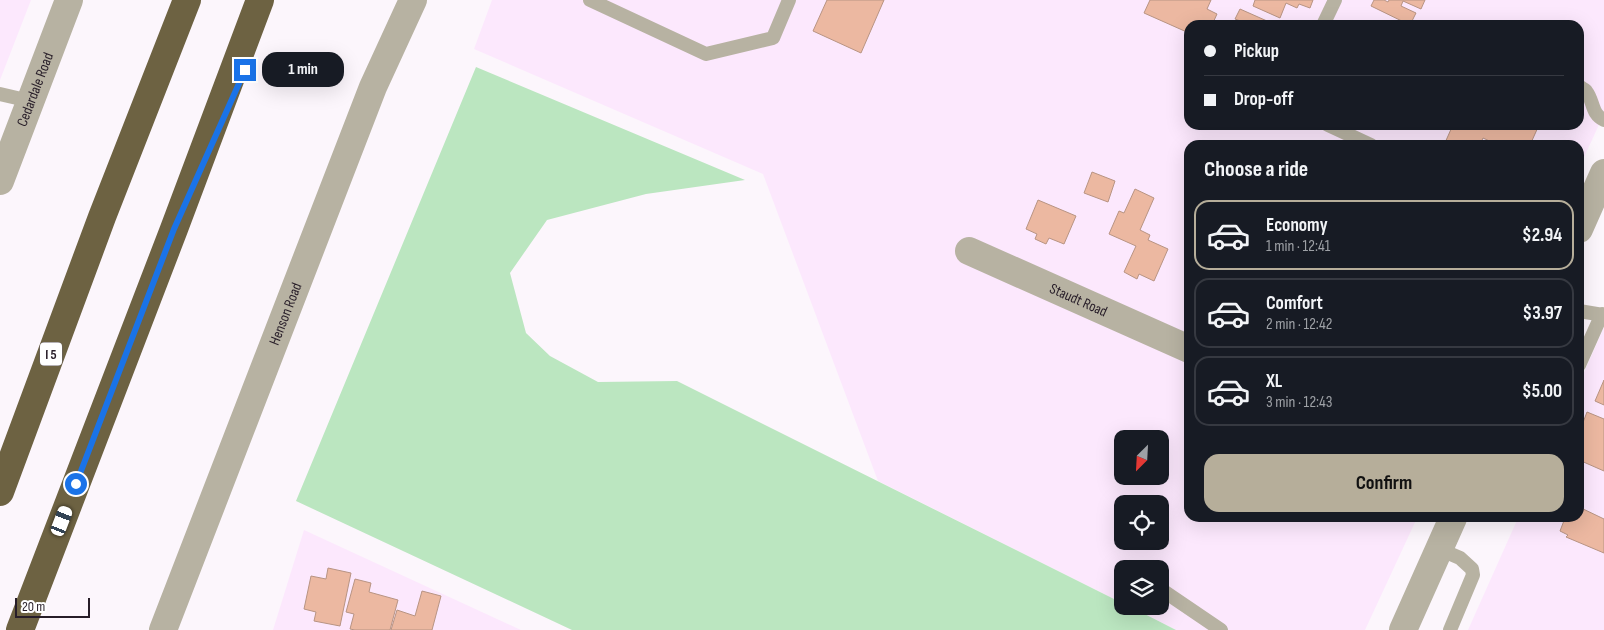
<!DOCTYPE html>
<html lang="en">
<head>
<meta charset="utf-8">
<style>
	body { margin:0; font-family:"Sofia Sans Condensed",sans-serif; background:#242831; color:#f1f3f6; height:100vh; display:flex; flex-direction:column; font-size:19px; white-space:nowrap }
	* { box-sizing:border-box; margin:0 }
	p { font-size:16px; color:#9ea1a6 }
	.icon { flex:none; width:28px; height:28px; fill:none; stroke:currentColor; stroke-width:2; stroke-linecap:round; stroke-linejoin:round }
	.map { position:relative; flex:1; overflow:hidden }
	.details { position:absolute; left:1184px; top:140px; width:400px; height:382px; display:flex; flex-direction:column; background:#171b24; border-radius:15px; box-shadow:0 5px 20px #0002 }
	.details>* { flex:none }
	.top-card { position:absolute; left:1184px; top:20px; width:400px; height:110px; border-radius:15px; box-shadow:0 5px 20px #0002; display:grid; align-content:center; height:110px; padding:0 20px; background:#171b24 }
	.needle { width:32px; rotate:204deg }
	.controls { position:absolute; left:1114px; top:430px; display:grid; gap:10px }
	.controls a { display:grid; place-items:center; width:55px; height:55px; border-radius:10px; background:#171b24; box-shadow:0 5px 20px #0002; font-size:25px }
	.scale { position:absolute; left:15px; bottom:12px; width:75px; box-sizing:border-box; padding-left:5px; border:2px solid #271d28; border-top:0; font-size:14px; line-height:18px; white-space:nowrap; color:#271d28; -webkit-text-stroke:4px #fff; paint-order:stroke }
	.end { position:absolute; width:22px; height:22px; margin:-11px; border:6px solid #1a73e8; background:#fff; box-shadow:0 0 0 2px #fff }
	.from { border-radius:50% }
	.bubble { position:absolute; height:35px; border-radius:15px; background:#171b24; box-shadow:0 5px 20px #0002; font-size:16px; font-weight:700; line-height:35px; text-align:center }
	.car { position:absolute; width:15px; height:30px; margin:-15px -8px; border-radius:6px; box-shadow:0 0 4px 1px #0007; background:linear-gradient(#fff 24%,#345 0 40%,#fff 0 76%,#345 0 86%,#fff 0) }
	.top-card b { display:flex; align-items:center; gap:18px; height:48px; font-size:19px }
	.top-card b+b { border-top:1px solid #363941 }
	.top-card i { width:12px; height:12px; background:#f1f3f6 }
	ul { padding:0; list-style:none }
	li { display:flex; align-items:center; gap:15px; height:70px; margin:0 10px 8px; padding:0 10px; border:2px solid #363941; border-radius:15px }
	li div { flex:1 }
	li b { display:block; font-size:19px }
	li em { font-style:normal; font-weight:700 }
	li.on { border-color:#b6ae9a }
	li>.icon { width:45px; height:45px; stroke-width:1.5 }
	h2 { padding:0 20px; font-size:22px; line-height:60px }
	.primary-button { display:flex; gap:10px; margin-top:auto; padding:10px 20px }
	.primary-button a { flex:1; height:58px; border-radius:15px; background:#b6ae9a; color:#111; font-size:20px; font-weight:700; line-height:58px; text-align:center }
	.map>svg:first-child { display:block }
</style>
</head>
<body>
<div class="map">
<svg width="1604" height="630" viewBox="0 0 1604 630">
	<rect width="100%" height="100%" fill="#fcf6fc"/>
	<!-- built -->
	<path fill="#fce8fd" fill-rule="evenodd" d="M 0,0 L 31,0 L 0,80 Z
		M 492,0 L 1604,0 L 1604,114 L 1579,168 L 1579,145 L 1189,145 L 1189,518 L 1417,518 L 1365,630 L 1176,630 L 1129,606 L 1160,606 L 1160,569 L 1122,569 L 1122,603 L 878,481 L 763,174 L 474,49 ZM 1189,25 L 1579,25 L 1579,125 L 1189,125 ZM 1122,439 L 1160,439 L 1160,476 L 1122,476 ZM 1122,504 L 1160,504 L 1160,541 L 1122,541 Z
		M 1604,327 L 1604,630 L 1468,630 L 1518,518 L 1579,518 L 1579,384 Z
		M 304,530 L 521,630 L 273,630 Z"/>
	<!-- green -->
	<path fill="#bbe6c0" d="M 476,67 L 745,180 L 646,194 L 547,220 L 510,273 L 526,333 L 550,356 L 598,382 L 677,381 L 1122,603 L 1122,606 L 1129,606 L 1176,630 L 572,630 L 296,501 Z"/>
	<!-- building -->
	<path fill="#ecb8a1" stroke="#b89483" d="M 827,0 L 884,0 L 861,53 L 813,31 Z
		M 1150,0 L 1211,0 L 1207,9 L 1217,14 L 1212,25 L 1189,25 L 1189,33 L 1144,13 Z
		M 1255,0 L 1313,0 L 1310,8 L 1299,4 L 1297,8 L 1286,3 L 1280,18 L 1253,6 Z
		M 1374,0 L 1384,0 L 1388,2 L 1389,0 L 1425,0 L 1421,9 L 1403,1 L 1401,6 L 1416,13 L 1410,25 L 1371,6 Z
		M 1240,9 L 1276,25 L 1241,25 L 1243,22 L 1235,19 Z
		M 1448,125 L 1539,125 L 1530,145 L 1498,145 L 1483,138 L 1480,145 L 1444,145 L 1452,127 Z
		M 1092,172 L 1115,181 L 1108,202 L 1084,193 Z
		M 1135,189 L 1154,198 L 1140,230 L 1150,235 L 1148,240 L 1168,249 L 1154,281 L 1139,274 L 1137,279 L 1124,272 L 1136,246 L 1109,234 L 1119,211 L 1124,213 Z
		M 1038,200 L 1076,216 L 1064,244 L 1049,238 L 1046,244 L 1035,239 L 1037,234 L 1026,229 Z
		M 1604,380 L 1604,405 L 1595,401 Z
		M 1587,412 L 1604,419 L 1604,471 L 1579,460 L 1579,433 Z
		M 1579,507 L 1604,519 L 1604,553 L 1566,537 L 1568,535 L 1560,531 L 1565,518 L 1579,518 Z
		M 328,568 L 351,573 L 340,626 L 314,621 L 316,612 L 304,609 L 311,576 L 326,579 Z
		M 355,579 L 371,583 L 369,592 L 398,600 L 390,630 L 355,630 L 350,629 L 354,614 L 346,612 Z
		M 422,591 L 441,596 L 432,630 L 391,630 L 397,610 L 415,616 Z"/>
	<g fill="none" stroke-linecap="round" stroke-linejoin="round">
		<!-- service -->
		<path stroke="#b7b2a2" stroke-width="14" d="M 590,0 L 706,54 L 773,38 L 789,0
			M 1323,25 L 1335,0
			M 1579,86 C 1581,88 1584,89 1586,91 C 1594,101 1591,114 1604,120
			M 0,94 L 30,101
			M 1328,125 L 1371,145
			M 1579,311 L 1604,315
			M 1579,365 L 1602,314
			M 1439,549 L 1460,558 L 1472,569 L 1473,575 L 1450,630
			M 1165,592 L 1221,630"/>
		<!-- minor -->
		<g stroke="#b7b2a2" stroke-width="28">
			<path id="s1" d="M 969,251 L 1189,349"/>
			<path id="s2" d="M 163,630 L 373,87 L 413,0"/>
		</g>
		<!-- tertiary -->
		<g stroke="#b7b2a2" stroke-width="28">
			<path id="s3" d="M 0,181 L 69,0"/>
			<path d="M 1579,229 L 1604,173"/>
			<path d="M 1403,630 L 1453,518"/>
		</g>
		<!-- motorway -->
		<path stroke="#6d6242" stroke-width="28" d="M 0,492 L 102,217 L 187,0
			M 20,630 L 174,229 L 260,0"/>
	</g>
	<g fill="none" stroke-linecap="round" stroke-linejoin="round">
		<!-- route -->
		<path stroke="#1a73e8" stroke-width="6" d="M 76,484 L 174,229 L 245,70"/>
	</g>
	<g text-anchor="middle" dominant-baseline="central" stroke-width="5" stroke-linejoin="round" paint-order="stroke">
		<!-- shield labels -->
		<rect fill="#fff" stroke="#686168" stroke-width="1" x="40" y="342.5" width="22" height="23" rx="4"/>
		<g font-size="14" font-weight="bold" fill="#271d28">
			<text x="51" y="354">I 5</text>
		</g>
		<!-- street labels -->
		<g font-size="15" fill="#271d28" stroke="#fff">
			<text stroke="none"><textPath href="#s3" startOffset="98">Cedardale Road</textPath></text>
			<text stroke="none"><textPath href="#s1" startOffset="120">Staudt Road</textPath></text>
			<text stroke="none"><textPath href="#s2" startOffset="339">Henson Road</textPath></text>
		</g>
	</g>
</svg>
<div class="controls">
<a><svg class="needle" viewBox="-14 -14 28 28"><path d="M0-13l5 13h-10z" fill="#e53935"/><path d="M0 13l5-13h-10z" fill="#9ea1a6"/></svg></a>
<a><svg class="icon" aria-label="locate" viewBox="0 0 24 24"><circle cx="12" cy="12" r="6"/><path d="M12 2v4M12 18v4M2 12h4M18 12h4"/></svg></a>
<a><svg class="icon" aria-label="layers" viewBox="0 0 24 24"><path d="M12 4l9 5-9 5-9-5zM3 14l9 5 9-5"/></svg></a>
</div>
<div class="scale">20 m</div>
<i class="end from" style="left:76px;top:484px"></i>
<i class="end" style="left:245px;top:70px"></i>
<div class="bubble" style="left:262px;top:52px;width:82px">1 min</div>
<i class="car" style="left:62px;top:521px;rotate:21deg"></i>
<div class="top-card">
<b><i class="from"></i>Pickup</b>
<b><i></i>Drop-off</b>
</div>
<section class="details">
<h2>Choose a ride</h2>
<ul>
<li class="on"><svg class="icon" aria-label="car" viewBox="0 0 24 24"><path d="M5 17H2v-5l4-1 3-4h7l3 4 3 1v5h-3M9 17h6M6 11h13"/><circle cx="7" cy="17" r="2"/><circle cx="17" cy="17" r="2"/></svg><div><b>Economy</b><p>1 min · 12:41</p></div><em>$2.94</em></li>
<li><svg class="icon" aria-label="car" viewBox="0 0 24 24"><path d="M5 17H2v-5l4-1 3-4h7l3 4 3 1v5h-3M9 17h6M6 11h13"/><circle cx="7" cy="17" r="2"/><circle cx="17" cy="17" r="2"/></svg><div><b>Comfort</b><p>2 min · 12:42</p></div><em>$3.97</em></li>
<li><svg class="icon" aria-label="car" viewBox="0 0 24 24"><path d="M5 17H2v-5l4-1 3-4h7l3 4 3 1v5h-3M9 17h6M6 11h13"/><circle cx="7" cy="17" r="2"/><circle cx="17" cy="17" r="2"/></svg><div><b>XL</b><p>3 min · 12:43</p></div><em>$5.00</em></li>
</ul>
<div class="primary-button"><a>Confirm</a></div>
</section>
</div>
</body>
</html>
